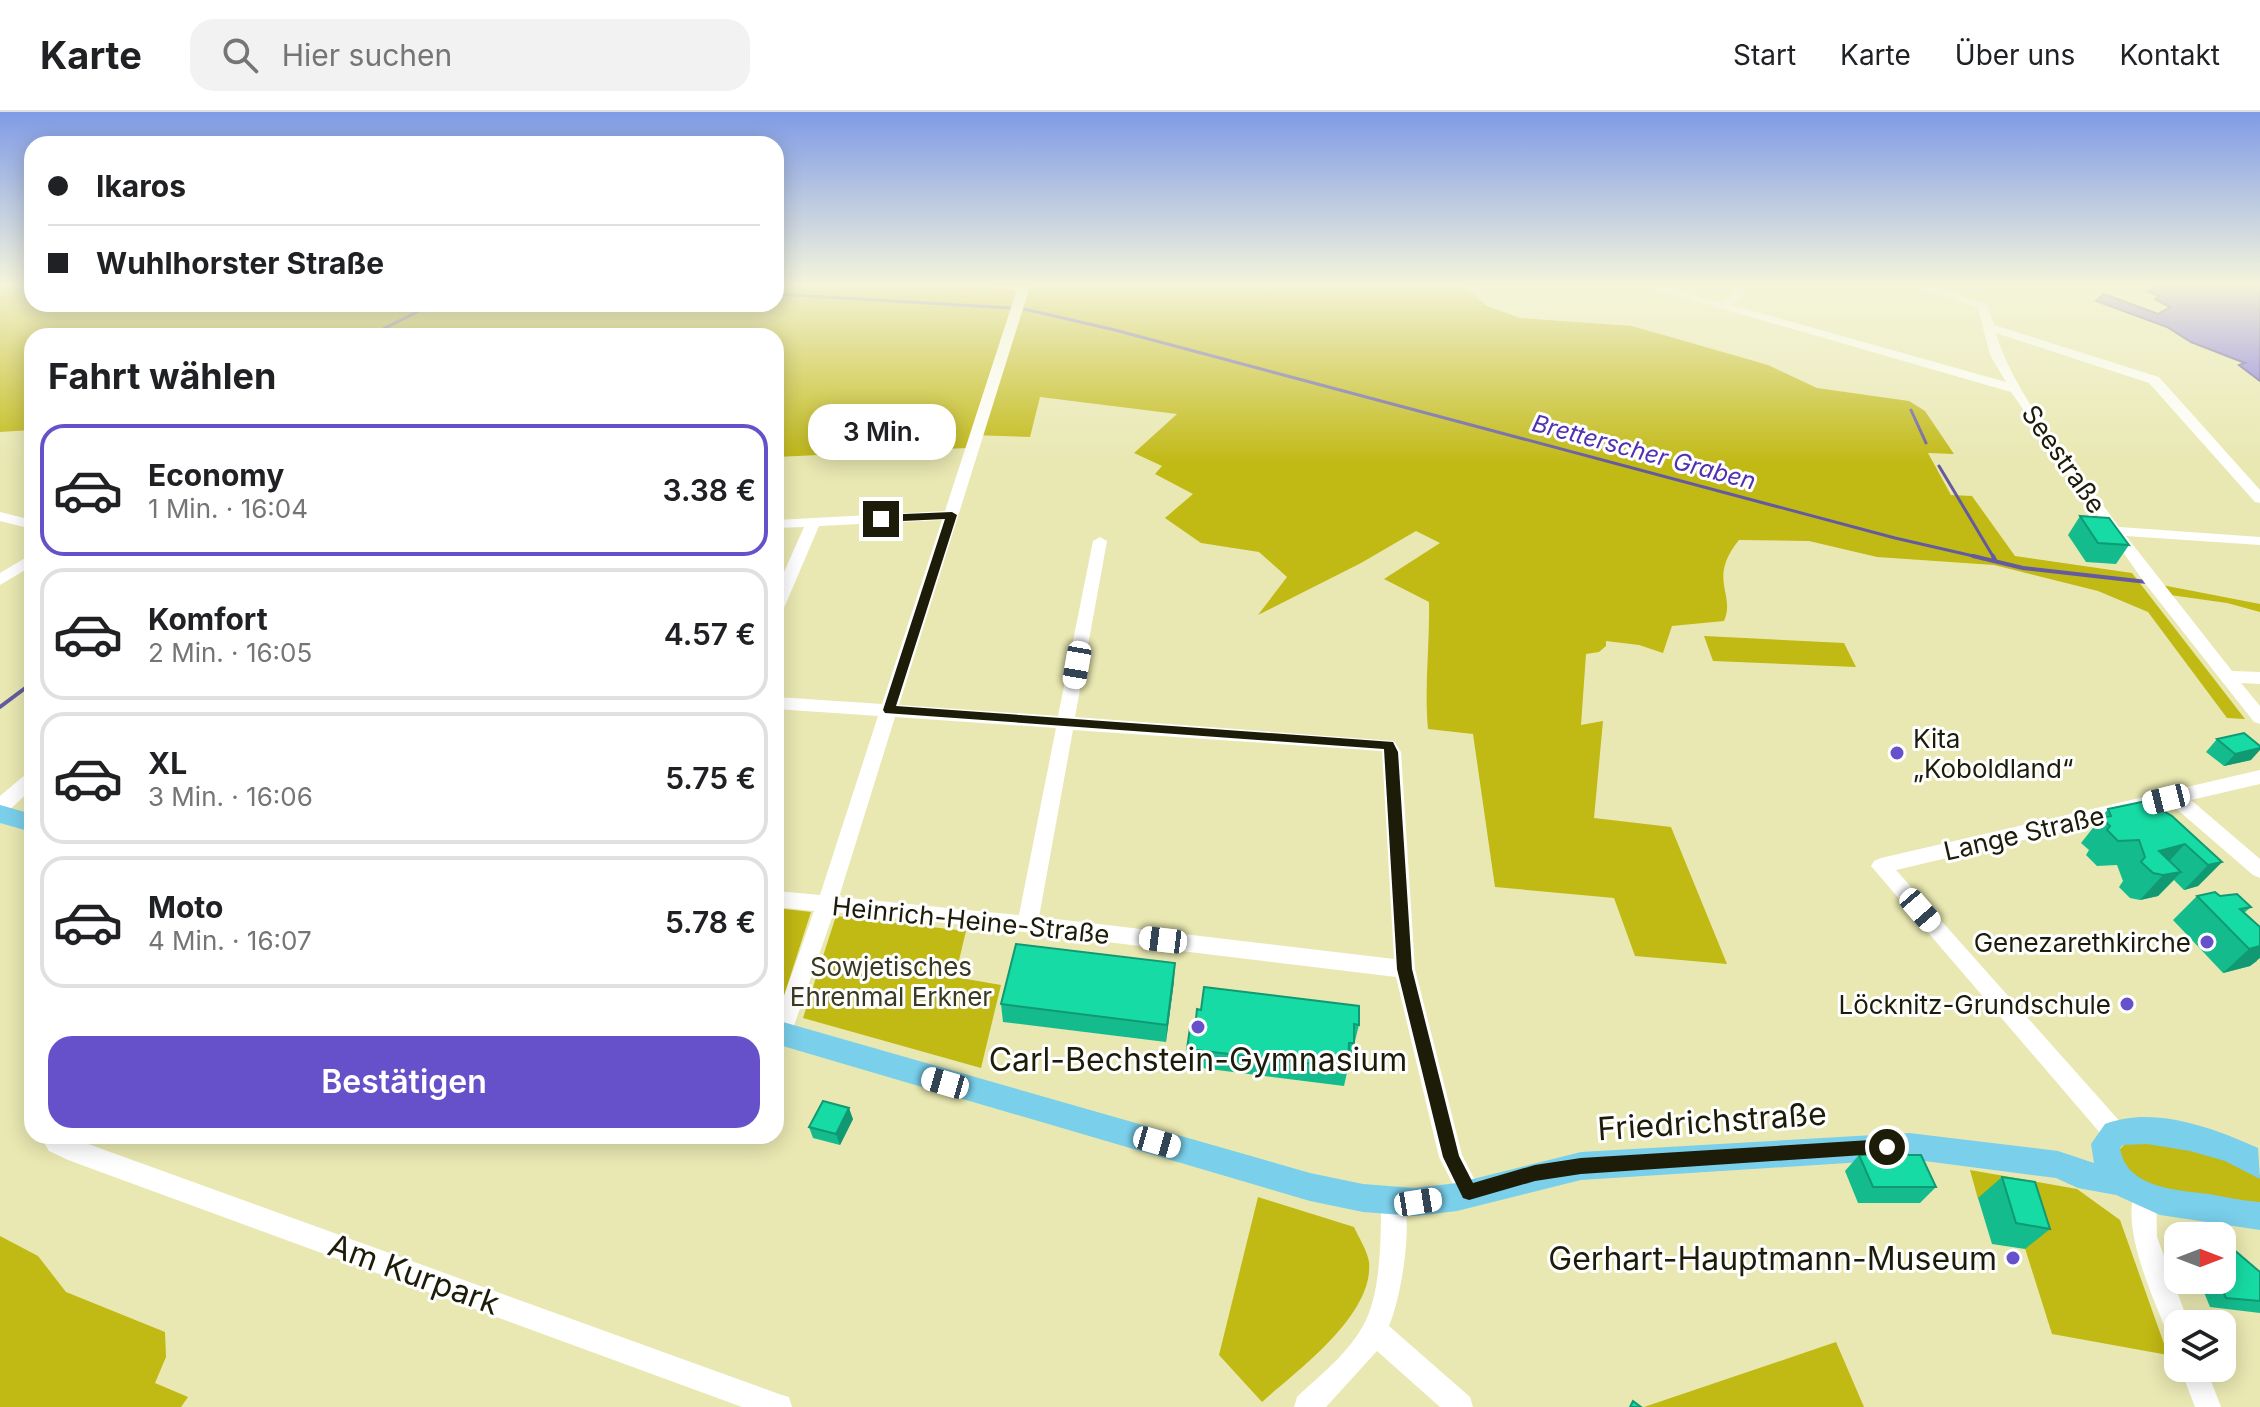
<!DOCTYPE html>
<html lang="de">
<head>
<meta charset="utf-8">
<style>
	body { margin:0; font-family:Inter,sans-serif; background:#f2f2f2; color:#202124; height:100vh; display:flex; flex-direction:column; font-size:30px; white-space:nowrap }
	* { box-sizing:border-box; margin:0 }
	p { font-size:26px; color:#757577 }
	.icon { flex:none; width:44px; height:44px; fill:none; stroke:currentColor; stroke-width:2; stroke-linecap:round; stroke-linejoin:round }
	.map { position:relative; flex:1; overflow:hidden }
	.sheet { position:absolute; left:24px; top:216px; width:760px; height:816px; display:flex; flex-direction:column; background:#fff; border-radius:24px; box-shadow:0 4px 20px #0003 }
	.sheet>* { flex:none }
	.top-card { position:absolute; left:24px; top:24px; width:760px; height:176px; border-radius:24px; box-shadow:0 4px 20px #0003; display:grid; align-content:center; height:176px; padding:0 24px; background:#fff }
	.needle { width:52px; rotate:90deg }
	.buttons { position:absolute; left:2164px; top:1110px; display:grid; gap:16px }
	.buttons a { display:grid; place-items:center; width:72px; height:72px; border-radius:16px; background:#fff; box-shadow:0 4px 20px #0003; font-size:40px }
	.end { position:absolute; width:36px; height:36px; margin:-18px; border:10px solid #1d1c08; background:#fff; box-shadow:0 0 0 4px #fff }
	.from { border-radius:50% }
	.bubble { position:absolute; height:56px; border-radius:24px; background:#fff; box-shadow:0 4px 20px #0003; font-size:26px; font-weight:600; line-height:56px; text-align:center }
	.car { position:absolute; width:24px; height:48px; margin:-24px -12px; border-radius:10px; box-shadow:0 0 6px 2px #0007; background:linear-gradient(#fff 24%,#345 0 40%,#fff 0 76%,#345 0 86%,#fff 0) }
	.top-card b { display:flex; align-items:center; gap:28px; height:76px; font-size:30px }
	.top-card b+b { border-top:2px solid #e0e0e0 }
	.top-card i { width:20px; height:20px; background:#202124 }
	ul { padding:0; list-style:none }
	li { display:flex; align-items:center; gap:24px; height:132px; margin:0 16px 12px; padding:0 8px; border:4px solid #e0e0e0; border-radius:24px }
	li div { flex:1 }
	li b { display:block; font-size:30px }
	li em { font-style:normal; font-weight:600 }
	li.current { border-color:#6751cb }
	li>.icon { width:72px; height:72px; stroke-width:1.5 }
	h2 { padding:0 24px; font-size:36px; line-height:96px }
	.action { display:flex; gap:16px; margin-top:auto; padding:16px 24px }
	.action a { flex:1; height:92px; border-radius:24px; background:#6751cb; color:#fff; font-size:32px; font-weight:600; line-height:92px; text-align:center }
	header { display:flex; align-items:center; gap:48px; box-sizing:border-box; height:112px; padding:0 40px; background:#fff; border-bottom:2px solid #e0e0e0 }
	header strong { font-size:38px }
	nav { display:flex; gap:44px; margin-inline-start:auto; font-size:28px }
	.search { width:560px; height:72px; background:#f2f2f2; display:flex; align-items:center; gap:20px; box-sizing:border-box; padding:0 28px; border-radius:24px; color:#757577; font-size:30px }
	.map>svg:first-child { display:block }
</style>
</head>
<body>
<header>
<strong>Karte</strong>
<div class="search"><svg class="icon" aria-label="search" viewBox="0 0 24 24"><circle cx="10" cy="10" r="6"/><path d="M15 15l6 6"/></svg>Hier suchen</div>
<nav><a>Start</a><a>Karte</a><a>Über uns</a><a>Kontakt</a></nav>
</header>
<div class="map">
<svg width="2260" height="1295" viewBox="0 0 2260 1295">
	<rect width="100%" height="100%" fill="#e9e8b2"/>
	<!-- green -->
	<path fill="#c1b914" d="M 0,171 L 32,171 L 32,192 L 776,192 L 776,171 L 941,171 L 1023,179 L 1028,171 L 1460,171 L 1487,194 L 1520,206 L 1632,214 L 1768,253 L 1817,276 L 1909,289 L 1925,299 L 1954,342 L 1928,341 L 1951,383 L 1972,384 L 2015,444 L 2132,461 L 2245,607 L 2227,606 L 2148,500 L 2098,479 L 1994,453 L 1877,445 L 1809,429 L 1739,428 C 1707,467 1736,482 1724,509 L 1672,514 L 1663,541 L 1639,533 L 1606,529 L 1606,534 L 1599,540 L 1586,542 L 1581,613 L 1603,609 L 1594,706 L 1671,715 L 1727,852 L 1635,844 L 1614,786 L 1495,775 L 1473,622 L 1428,617 C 1424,574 1430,533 1429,490 L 1384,467 L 1440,431 L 1416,419 L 1361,451 L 1258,503 L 1287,465 L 1259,440 L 1201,431 L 1165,406 L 1193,382 L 1155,362 L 1162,354 L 1134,341 L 1177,302 L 1040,285 L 1030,325 L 971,323 L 966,336 L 776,345 L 776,224 L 32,224 L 32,318 L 0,320 Z
		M 2162,473 L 2260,492 L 2260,500 L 2227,491 L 2170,483 Z
		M 1704,524 L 1844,531 L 1856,555 L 1713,549 Z
		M 776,796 L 811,800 L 778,902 L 776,902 Z
		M 836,804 L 966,819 L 955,865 L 1001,873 L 981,956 L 803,906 Z
		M 2129,1028 L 2225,1042 L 2260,1063 L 2260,1092 L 2163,1081 L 2132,1067 L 2118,1039 Z
		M 1970,1058 L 2077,1077 L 2120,1108 L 2168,1243 L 2052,1222 L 2011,1092 L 1978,1087 Z
		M 1258,1085 L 1354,1115 C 1359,1126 1367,1138 1369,1150 C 1374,1203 1298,1258 1262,1290 L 1219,1243 Z
		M 0,1124 L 38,1144 L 66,1180 L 165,1220 L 166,1245 L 155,1271 L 188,1285 L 181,1295 L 0,1295 Z
		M 1836,1230 L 1864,1295 L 1644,1295 Z"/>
	<!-- water -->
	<path fill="#8375e3" stroke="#645aa1" stroke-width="2" d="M 2144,171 L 2260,171 L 2260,269 L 2239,253 L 2245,251 L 2191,230 L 2167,215 L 2096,189 L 2104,182 L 2158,202 L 2170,195 L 2155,187 L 2159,184 L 2147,179 L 2155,176 Z"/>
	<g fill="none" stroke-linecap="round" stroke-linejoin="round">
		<!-- stream-far1 -->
		<path stroke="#645aa1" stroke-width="3" d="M 776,182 L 1011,196
			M 1024,197 L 1115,218 L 1895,426 L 1982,446
			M 369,224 L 433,192
			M 1911,298 L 1926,331
			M 1939,354 L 1994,446"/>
		<!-- stream -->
		<path stroke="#645aa1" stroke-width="4" d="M 1973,444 L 2023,456 L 2147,470
			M 1993,444 L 1995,448
			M 0,595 L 32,571"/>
		<!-- minor -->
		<path fill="#fff" fill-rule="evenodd" d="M 1019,171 L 1031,171 L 899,593 L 1058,604 L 1093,429 L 1100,425 L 1107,429 L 1075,605 L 1394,629 L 1401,640 L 1415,857 L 1462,1043 L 1481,1080 L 1477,1088 L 1469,1091 L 1461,1088 L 1439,1045 L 1396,865 L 957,812 L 834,800 L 791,922 L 788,929 L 776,930 L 776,907 L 814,799 L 776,795 L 776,779 L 820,783 L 878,604 L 776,597 L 776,585 L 882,592 L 942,408 L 819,414 L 784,496 L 776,501 L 776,478 L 804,415 L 776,416 L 776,408 L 945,399 ZM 895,605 L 1056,616 L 1019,803 L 839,785 ZM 1073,618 L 1382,639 L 1394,847 L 1039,805 Z
			M 1633,171 L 1651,171 L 1722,191 L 1740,171 L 1752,171 L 1732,193 L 2006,270 L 1990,243 L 1978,196 L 1907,171 L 1924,171 L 1987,192 L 1994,213 L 2159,265 L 2260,378 L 2260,391 L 2255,390 L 2149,271 L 1996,221 C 2014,285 2080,360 2119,415 L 2260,425 L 2260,433 L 2126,424 L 2232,559 L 2260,560 L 2260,572 L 2241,571 L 2260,594 L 2260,612 L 2254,610 L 2144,470 L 2011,280 Z
			M 0,400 L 32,408 L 32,417 L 0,409 Z
			M 32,442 L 32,454 L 0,473 L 0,461 Z
			M 2260,658 L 2260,672 L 2191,688 L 2260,747 L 2260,766 L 2253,763 L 2172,693 L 1896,758 L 2123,1013 L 2127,1021 L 2123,1029 L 2115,1032 L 2107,1029 L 1871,754 L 1874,749 L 1881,746 Z
			M 32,660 L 32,677 L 7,700 L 0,702 L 0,684 L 26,662 Z
			M 40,1024 L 66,1024 L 779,1282 L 789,1285 L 792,1295 L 742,1295 L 68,1048 L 49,1039 Z
			M 2144,1072 L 2152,1076 L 2156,1084 L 2157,1125 L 2189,1212 L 2178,1212 L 2178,1229 L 2169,1225 C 2154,1188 2119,1114 2136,1076 Z
			M 1393,1078 L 1402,1082 C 1414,1110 1401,1186 1389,1214 L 1470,1285 L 1473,1295 L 1440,1295 L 1377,1239 L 1326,1295 L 1294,1295 L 1297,1285 C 1320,1263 1349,1241 1364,1212 C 1381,1181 1381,1125 1381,1090 L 1384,1082 Z
			M 2180,1256 L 2206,1256 L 2221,1295 L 2195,1295 Z"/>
		<!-- major -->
		<path fill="#7acfeb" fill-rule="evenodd" d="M 0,693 L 32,702 L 32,720 L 0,711 Z
			M 776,908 L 1310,1061 L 1363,1072 L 1415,1076 L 1457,1071 L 1581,1040 L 1909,1021 L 2058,1039 L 2094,1051 L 2091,1032 L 2105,1012 C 2153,993 2214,1016 2258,1036 L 2260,1067 L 2225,1049 L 2190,1039 L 2147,1032 L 2123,1033 L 2120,1036 C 2126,1076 2176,1078 2209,1082 C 2226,1085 2243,1089 2260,1090 L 2260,1118 L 2160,1103 L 2116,1083 L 2078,1076 L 2056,1066 L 1909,1047 L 1581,1068 L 1457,1099 L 1415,1104 L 1363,1100 L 1310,1089 L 776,932 Z"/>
	</g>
	<!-- wall -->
	<path fill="#14bc8d" d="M 2080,404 L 2129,433 L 2116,452 L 2086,450 L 2068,423 Z
		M 2217,627 L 2251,648 L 2224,654 L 2206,640 Z
		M 2108,697 L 2222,750 L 2198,774 L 2184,778 L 2174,768 L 2158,784 L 2140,788 L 2130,786 L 2119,775 L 2123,769 L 2117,753 L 2097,754 L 2086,743 L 2089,738 L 2081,731 Z
		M 2197,784 L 2220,784 L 2251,795 L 2244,801 L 2257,849 L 2250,854 L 2223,861 L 2173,808 Z
		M 1174,869 L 1166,930 L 1003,910 L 1001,892 Z
		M 1359,913 L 1350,949 L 1348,949 L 1348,956 L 1344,974 L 1186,954 L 1190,916 Z
		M 853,1007 L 840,1033 L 813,1026 L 809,1015 Z
		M 1859,1043 L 1936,1075 L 1920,1091 L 1858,1091 L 1845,1059 Z
		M 2002,1065 L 2050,1117 L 2025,1137 L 1992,1132 L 1978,1086 Z
		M 2260,1160 L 2260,1201 L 2210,1195 L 2199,1168 L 2222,1168 Z"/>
	<!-- shaded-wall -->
	<path fill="#109973" d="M 2260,636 L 2260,638 L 2251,648 L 2224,654 L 2235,642 Z
		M 2185,732 L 2162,757 L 2159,739 Z
		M 2222,750 L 2198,774 L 2184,778 L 2208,753 Z
		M 2181,760 L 2158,784 L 2140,788 L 2163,763 Z
		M 2260,834 L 2260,846 L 2250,854 L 2223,861 L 2249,837 Z
		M 1175,851 L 1174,869 L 1166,930 L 1167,913 Z
		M 849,996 L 853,1007 L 840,1033 L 836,1022 Z"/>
	<!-- building -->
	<path fill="#17dba4" stroke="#109973" stroke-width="2" d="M 2080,404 L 2109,406 L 2129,433 L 2098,431 Z
		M 2244,621 L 2260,634 L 2260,636 L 2235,642 L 2217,627 Z
		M 2146,689 L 2172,704 L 2222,750 L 2208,753 L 2185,732 L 2159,739 L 2181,760 L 2163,763 L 2153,761 L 2141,750 L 2145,745 L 2139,728 L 2118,729 L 2107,718 L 2110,714 L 2102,706 L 2111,704 L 2108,697 Z
		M 2215,780 L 2220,784 L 2237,782 L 2251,795 L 2240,797 L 2260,815 L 2260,834 L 2249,837 L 2197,784 Z
		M 1016,832 L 1175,851 L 1167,913 L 1001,892 Z
		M 1204,875 L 1359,894 L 1359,913 L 1354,912 L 1354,931 L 1349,931 L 1348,956 L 1187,937 L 1190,916 L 1195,917 L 1197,897 L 1201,898 Z
		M 823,989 L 849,996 L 836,1022 L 809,1015 Z
		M 1859,1043 L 1921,1043 L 1936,1075 L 1873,1075 Z
		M 2002,1065 L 2035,1070 L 2050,1117 L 2016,1111 Z
		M 2222,1131 L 2226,1131 L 2260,1160 L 2260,1189 L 2226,1186 L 2218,1168 L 2222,1168 Z
		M 1633,1289 L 1641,1295 L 1630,1295 Z"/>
	<!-- sky -->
	<linearGradient id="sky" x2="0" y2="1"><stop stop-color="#7f9be6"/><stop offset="0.49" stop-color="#f5f5dc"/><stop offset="1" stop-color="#f5f5dc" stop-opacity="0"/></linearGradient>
	<rect width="2260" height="352" fill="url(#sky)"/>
	<!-- route -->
	<path fill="#1d1c08" d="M 952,400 L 957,403 L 896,594 L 1393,630 L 1398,640 L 1412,857 L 1459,1044 L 1473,1071 L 1535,1053 L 1581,1046 L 1887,1027 L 1896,1035 L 1893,1041 L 1581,1062 L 1535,1069 L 1469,1088 L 1463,1086 L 1443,1045 L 1397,857 L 1384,637 L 885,601 L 883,598 L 945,407 L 881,410 L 876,407 L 881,403 Z"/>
	<!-- markers -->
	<g fill="#6751cb" stroke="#fff" stroke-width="3">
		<circle cx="1897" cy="641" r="8"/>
		<circle cx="2207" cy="830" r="8"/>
		<circle cx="2127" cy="892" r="8"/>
		<circle cx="1198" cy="915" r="8"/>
		<circle cx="2013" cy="1146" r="8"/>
	</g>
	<g text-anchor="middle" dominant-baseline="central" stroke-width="6" stroke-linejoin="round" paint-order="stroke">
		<!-- far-water labels -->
		<g font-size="24" font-style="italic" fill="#5031b2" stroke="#fff">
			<text transform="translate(1644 340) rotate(15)">Bretterscher Graben</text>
		</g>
		<!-- street labels -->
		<g font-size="26" fill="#1d1c08" stroke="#fff">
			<text transform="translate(2064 347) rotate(55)">Seestraße</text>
			<text transform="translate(2024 721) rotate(-13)">Lange Straße</text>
			<text transform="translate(971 808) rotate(6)">Heinrich-Heine-Straße</text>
		</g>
		<!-- poi labels -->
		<g font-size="26" fill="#1d1c08" stroke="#fff" text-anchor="end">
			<text x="1913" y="626" text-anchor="start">Kita<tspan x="1913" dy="30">„Koboldland“</tspan></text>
			<text x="2191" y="830">Genezarethkirche</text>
			<text x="2111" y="892">Löcknitz-Grundschule</text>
		</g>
		<!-- park labels -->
		<g font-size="26" fill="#3a3a22" stroke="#fff">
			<text x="891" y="854">Sowjetisches<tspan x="891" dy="30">Ehrenmal Erkner</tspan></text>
		</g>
		<!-- near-poi labels -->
		<g font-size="32" fill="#1d1c08" stroke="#fff">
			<text x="1198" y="947">Carl-Bechstein-Gymnasium</text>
			<text x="1997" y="1146" text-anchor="end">Gerhart-Hauptmann-Museum</text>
		</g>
		<!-- near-street labels -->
		<g font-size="32" fill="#1d1c08" stroke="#fff">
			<text transform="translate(1712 1009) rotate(-4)">Friedrichstraße</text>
			<text transform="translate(414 1162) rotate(20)">Am Kurpark</text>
		</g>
	</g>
</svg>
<div class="buttons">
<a><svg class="needle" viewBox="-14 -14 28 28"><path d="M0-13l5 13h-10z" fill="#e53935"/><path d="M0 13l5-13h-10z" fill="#757577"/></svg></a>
<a><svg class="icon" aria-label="layers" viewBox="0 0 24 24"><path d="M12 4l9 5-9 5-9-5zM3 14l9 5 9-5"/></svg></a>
</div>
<i class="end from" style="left:1887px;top:1035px"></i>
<i class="end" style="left:881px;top:407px"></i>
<div class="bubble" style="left:808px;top:292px;width:148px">3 Min.</div>
<i class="car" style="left:1077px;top:553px;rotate:190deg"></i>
<i class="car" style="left:2166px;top:687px;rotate:256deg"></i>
<i class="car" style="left:1920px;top:798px;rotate:139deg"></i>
<i class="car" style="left:1163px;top:828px;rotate:277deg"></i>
<i class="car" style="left:945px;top:971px;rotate:286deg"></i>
<i class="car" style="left:1157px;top:1030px;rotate:106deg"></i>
<i class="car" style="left:1418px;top:1090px;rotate:81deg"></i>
<div class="top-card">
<b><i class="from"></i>Ikaros</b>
<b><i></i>Wuhlhorster Straße</b>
</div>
<section class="sheet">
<h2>Fahrt wählen</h2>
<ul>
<li class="current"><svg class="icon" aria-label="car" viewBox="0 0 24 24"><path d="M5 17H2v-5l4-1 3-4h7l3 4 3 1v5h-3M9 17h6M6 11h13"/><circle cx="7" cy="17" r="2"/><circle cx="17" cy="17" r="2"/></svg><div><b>Economy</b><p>1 Min. · 16:04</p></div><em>3.38 €</em></li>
<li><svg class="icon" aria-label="car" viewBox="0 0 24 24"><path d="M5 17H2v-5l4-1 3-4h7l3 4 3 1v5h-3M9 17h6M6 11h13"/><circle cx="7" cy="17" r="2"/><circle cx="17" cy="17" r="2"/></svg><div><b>Komfort</b><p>2 Min. · 16:05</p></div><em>4.57 €</em></li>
<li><svg class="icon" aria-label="car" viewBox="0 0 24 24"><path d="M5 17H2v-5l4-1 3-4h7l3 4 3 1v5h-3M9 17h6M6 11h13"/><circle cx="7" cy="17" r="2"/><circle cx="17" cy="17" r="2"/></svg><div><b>XL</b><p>3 Min. · 16:06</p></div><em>5.75 €</em></li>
<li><svg class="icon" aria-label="car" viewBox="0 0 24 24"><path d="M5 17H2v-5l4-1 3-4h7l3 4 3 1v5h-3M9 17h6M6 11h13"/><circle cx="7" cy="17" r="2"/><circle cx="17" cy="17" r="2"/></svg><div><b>Moto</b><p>4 Min. · 16:07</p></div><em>5.78 €</em></li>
</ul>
<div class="action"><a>Bestätigen</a></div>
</section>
</div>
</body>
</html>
